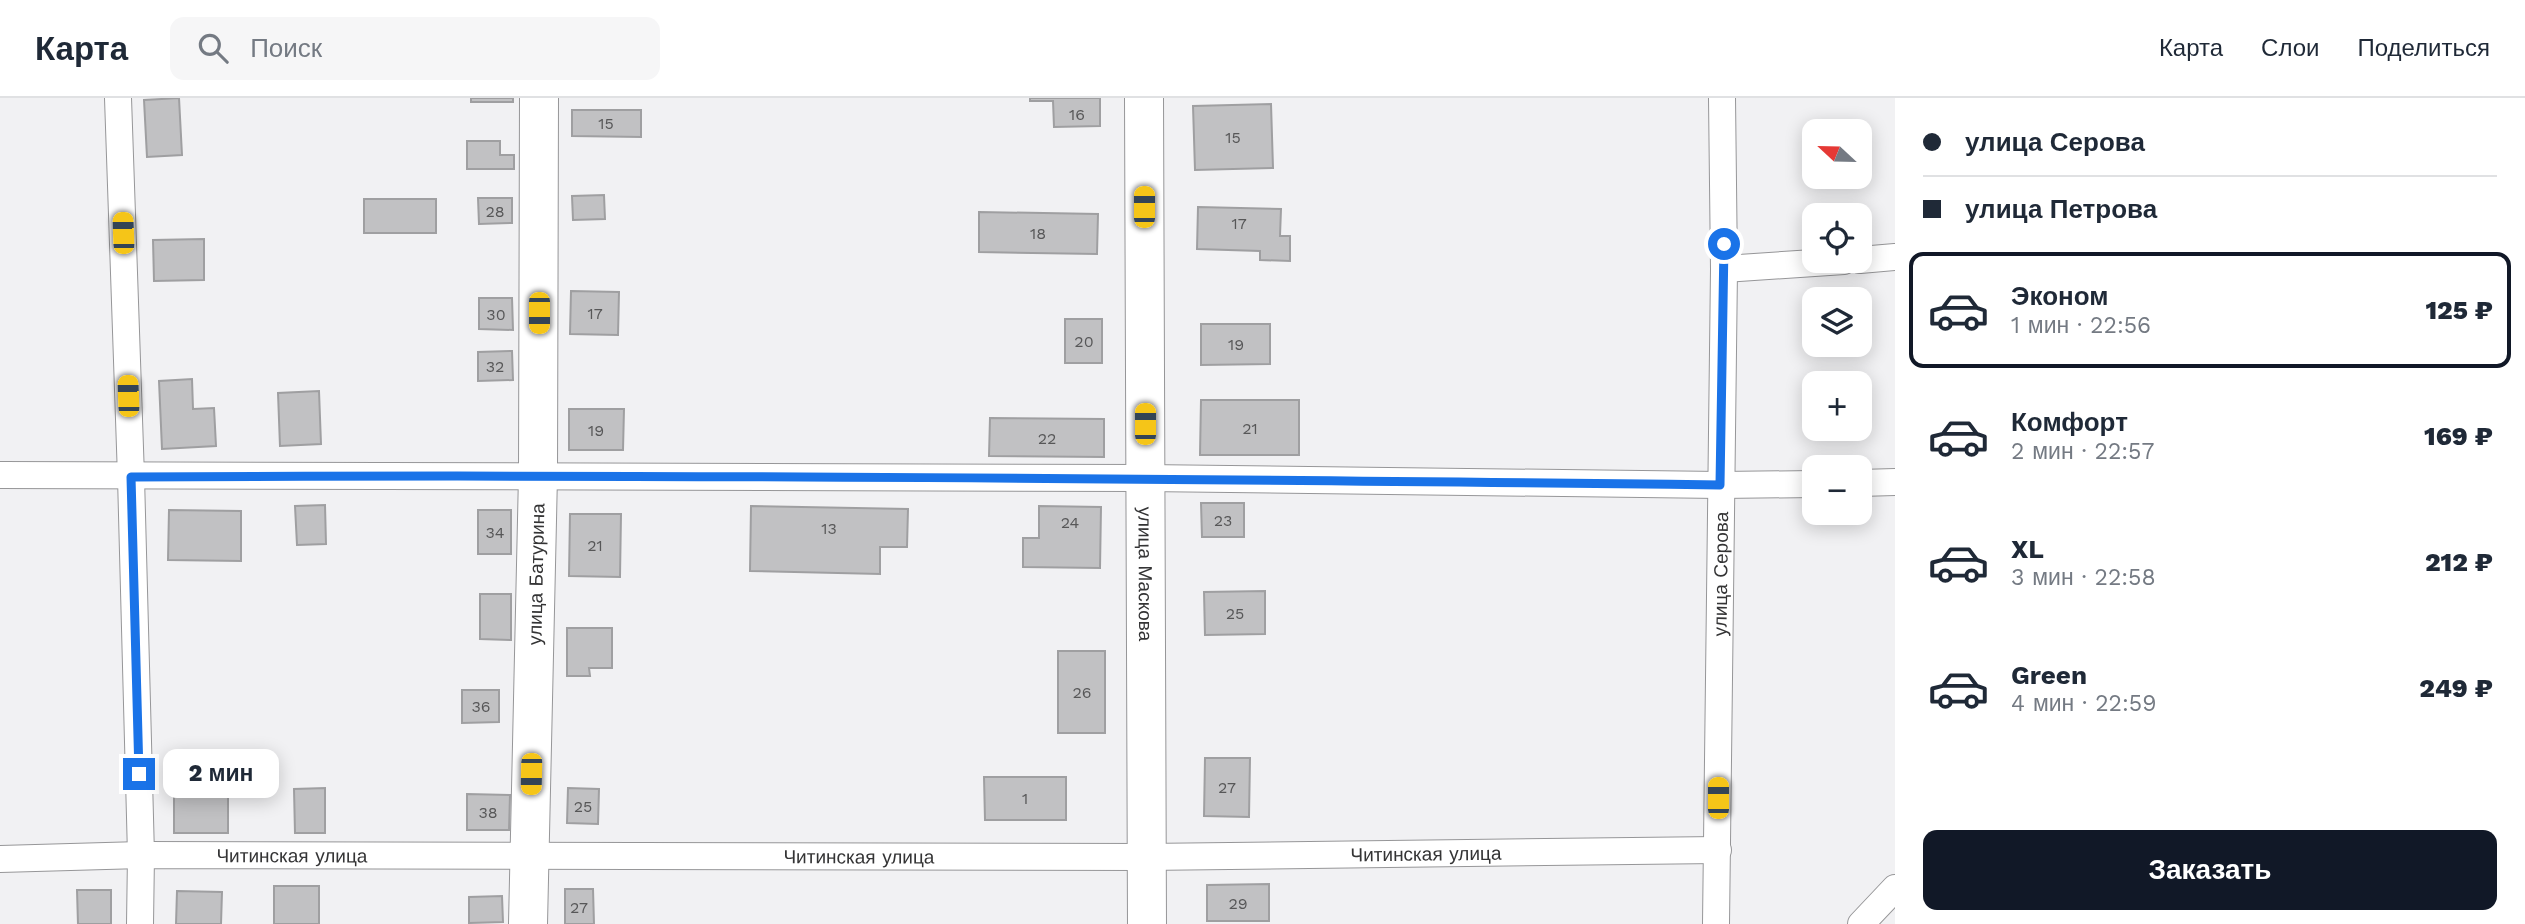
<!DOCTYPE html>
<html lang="ru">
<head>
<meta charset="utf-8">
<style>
	body { margin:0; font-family:"Work Sans",sans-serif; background:#f6f6f7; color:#1f2937; height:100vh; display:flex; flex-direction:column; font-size:26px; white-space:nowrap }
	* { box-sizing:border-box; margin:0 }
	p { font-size:23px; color:#747a83 }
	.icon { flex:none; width:38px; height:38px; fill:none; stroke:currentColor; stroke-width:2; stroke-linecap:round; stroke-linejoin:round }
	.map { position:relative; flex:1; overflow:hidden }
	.sheet { display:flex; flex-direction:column; background:#fff; width:630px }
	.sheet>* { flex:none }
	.hud { display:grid; align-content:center; height:154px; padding:0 28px; background:#fff }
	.needle { width:46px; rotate:292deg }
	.fabs { position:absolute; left:1802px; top:21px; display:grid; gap:14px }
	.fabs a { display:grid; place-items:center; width:70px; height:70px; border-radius:14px; background:#fff; box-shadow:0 4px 18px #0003; font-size:35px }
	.end { position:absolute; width:32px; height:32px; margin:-16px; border:9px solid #1a73e8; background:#fff; box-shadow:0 0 0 4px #fff }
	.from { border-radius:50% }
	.bubble { position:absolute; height:49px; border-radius:14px; background:#fff; box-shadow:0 4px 18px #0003; font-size:23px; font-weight:800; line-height:49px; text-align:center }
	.car { position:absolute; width:21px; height:42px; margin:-21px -10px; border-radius:9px; box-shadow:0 0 5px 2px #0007; background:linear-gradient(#f5c518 24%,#345 0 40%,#f5c518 0 76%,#345 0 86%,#f5c518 0) }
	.hud b { display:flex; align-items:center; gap:24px; height:66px; font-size:26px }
	.hud b+b { border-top:2px solid #e0e1e3 }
	.hud i { width:18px; height:18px; background:#1f2937 }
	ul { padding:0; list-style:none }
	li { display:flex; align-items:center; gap:21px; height:116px; margin:0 14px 10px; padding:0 14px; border:4px solid transparent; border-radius:14px }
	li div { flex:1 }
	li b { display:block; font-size:26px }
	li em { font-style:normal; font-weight:800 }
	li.on { border-color:#111827 }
	li>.icon { width:63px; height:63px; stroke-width:1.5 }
	.button { display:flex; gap:14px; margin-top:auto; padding:14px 28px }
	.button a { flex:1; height:80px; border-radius:14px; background:#111827; color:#fff; font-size:28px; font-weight:800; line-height:80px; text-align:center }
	header { display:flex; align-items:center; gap:42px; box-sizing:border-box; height:98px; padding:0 35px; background:#fff; border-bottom:2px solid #e0e1e3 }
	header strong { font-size:33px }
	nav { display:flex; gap:38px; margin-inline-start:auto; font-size:24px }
	.search { width:490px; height:63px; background:#f6f6f7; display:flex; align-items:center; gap:18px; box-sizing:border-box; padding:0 24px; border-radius:14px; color:#747a83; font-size:26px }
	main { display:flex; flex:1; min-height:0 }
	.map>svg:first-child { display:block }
</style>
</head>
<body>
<header>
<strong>Карта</strong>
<div class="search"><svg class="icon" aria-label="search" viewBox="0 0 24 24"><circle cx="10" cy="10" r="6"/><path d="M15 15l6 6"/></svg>Поиск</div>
<nav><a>Карта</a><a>Слои</a><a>Поделиться</a></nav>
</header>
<main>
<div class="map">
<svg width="1895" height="826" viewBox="0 0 1895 826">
	<rect width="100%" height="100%" fill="#f1f1f3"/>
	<!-- building -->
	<path fill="#c1c1c3" stroke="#9f9fa1" stroke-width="2" d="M 179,0 L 182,57 L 147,59 L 144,2 Z
		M 471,0 L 513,0 L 513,4 L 471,4 Z
		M 1030,0 L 1100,0 L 1100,28 L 1054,29 L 1053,3 L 1030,3 Z
		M 1271,6 L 1273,70 L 1195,72 L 1193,8 Z
		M 572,12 L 641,12 L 641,39 L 572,38 Z
		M 467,43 L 500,43 L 500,57 L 514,57 L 514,71 L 467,71 Z
		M 604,97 L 605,121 L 573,122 L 572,98 Z
		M 478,100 L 512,100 L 512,125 L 479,126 Z
		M 364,101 L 436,101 L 436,135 L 364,135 Z
		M 1198,109 L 1281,111 L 1280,138 L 1290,138 L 1290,163 L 1260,162 L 1260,153 L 1197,151 Z
		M 979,114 L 1098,116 L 1097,156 L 979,154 Z
		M 204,141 L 204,182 L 154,183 L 153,142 Z
		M 571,193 L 619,194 L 618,237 L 570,236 Z
		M 479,200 L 512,200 L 513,232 L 479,231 Z
		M 1065,221 L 1102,221 L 1102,265 L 1065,265 Z
		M 1201,226 L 1270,226 L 1270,266 L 1201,267 Z
		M 512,253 L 513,282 L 478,283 L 478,254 Z
		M 192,281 L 193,311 L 214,310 L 216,348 L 162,351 L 159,283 Z
		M 319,293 L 321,346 L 280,348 L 278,295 Z
		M 1201,302 L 1299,302 L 1299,357 L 1200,357 Z
		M 569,311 L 624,311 L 623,352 L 569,352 Z
		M 990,320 L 1104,321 L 1104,359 L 989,358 Z
		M 1201,405 L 1244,405 L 1244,439 L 1202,439 Z
		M 325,407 L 326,446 L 297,447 L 295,408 Z
		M 751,408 L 908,411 L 907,449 L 880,449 L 880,476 L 750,473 Z
		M 1039,408 L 1101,409 L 1100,470 L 1023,469 L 1023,440 L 1039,440 Z
		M 169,412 L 241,413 L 241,463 L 168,462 Z
		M 478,412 L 511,412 L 511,456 L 478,456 Z
		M 570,416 L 621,416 L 620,479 L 569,478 Z
		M 1265,493 L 1265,536 L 1205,537 L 1204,494 Z
		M 480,496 L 511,496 L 511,542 L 480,541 Z
		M 567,530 L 612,530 L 612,570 L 589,570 L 590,578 L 567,578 Z
		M 1058,553 L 1105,553 L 1105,635 L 1058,635 Z
		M 462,592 L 499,592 L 499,624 L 462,625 Z
		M 1205,660 L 1250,660 L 1249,719 L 1204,718 Z
		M 984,679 L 1066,679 L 1066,722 L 985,722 Z
		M 325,690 L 325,735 L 295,735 L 294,691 Z
		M 568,690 L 599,691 L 598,726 L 567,725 Z
		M 174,696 L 228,696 L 228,735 L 174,735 Z
		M 467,696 L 510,697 L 509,732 L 467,732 Z
		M 1269,786 L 1269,823 L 1207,823 L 1207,787 Z
		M 274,788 L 319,788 L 319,826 L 274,826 Z
		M 565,791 L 593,791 L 594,826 L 565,826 Z
		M 77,792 L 111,792 L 111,826 L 78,826 Z
		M 177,793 L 222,794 L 221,826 L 176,826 Z
		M 502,798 L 503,824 L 469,825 L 469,799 Z"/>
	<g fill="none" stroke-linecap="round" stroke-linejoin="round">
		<defs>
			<g id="street">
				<path d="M 118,0 L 131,379 L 141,757 L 140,826"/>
				<path d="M 1860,162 L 1895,159"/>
				<path d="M 1724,171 L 1844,163"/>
				<path d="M 0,377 L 1145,380 L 1720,387 L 1815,386"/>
				<path d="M 1860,385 L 1895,384"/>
				<path id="s1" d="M 0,761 L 141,757 L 1145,759 L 1718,752"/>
				<path id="s2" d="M 1716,826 L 1724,171 L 1722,0"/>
				<path d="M 1861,826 L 1895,790"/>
			</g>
			<g id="secondary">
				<path id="s3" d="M 1144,0 L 1147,826"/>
				<path id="s4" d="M 528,826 L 538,377 L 539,0"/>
			</g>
		</defs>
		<!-- street casing -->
		<use href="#street" stroke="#969698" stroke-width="28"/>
		<!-- secondary casing -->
		<use href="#secondary" stroke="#969698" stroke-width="40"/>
		<!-- street -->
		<use href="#street" stroke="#fff" stroke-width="26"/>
		<!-- secondary -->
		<use href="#secondary" stroke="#fff" stroke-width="38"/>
	</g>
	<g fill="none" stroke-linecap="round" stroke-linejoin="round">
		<!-- route -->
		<path stroke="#1a73e8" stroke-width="9" d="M 139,676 L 131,379 C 661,376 1190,381 1720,387 L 1724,146"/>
	</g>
	<g text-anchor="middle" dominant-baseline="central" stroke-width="5" stroke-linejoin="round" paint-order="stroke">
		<!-- number labels -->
		<g font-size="16" fill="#575758">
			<text x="1077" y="16">16</text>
			<text x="606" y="25">15</text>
			<text x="1233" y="39">15</text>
			<text x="495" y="113">28</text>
			<text x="1239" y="125">17</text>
			<text x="1038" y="135">18</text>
			<text x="595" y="215">17</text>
			<text x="496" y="216">30</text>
			<text x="1084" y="243">20</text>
			<text x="1236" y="246">19</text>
			<text x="495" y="268">32</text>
			<text x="1250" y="330">21</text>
			<text x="596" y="332">19</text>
			<text x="1047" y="340">22</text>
			<text x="1223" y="422">23</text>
			<text x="1070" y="424">24</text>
			<text x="829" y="430">13</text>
			<text x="495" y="434">34</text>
			<text x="595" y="447">21</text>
			<text x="1235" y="515">25</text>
			<text x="1082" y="594">26</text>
			<text x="481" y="608">36</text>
			<text x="1227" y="689">27</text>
			<text x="1025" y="700">1</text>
			<text x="583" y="708">25</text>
			<text x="488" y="714">38</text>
			<text x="1238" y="805">29</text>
			<text x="579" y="809">27</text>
		</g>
		<!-- street labels -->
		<g font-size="19" fill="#343435" stroke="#f1f1f3">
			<text stroke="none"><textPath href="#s4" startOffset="350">улица Батурина</textPath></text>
			<text stroke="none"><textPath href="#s3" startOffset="476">улица Маскова</textPath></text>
			<text stroke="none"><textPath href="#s2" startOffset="350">улица Серова</textPath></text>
			<text stroke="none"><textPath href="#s1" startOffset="292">Читинская улица</textPath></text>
			<text stroke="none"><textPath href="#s1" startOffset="1426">Читинская улица</textPath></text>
			<text stroke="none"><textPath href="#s1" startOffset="859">Читинская улица</textPath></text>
		</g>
	</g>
</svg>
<div class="fabs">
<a><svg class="needle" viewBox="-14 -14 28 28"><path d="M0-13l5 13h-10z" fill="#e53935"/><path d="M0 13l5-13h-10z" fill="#747a83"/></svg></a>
<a><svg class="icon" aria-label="locate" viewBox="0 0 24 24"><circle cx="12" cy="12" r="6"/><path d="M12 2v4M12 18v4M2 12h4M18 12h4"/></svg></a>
<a><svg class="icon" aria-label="layers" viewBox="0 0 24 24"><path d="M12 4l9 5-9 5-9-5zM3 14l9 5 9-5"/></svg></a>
<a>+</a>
<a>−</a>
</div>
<i class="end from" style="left:1724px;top:146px"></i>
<i class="end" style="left:139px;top:676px"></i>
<div class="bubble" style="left:163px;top:651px;width:116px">2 мин</div>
<i class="car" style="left:1144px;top:109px;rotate:0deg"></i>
<i class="car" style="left:123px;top:135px;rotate:358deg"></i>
<i class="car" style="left:539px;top:215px;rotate:180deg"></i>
<i class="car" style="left:128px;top:298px;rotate:358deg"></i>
<i class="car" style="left:1145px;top:326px;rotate:0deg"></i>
<i class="car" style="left:531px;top:676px;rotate:181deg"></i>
<i class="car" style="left:1718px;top:700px;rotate:0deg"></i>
</div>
<section class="sheet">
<div class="hud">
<b><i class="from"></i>улица Серова</b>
<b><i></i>улица Петрова</b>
</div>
<ul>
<li class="on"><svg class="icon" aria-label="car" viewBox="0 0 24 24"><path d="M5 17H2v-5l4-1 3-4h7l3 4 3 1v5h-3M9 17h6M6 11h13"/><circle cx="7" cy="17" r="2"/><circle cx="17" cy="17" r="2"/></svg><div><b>Эконом</b><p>1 мин · 22:56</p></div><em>125 ₽</em></li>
<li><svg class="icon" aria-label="car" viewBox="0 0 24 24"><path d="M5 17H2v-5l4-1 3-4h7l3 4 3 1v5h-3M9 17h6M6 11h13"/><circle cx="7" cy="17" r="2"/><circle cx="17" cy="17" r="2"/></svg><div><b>Комфорт</b><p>2 мин · 22:57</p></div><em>169 ₽</em></li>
<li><svg class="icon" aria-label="car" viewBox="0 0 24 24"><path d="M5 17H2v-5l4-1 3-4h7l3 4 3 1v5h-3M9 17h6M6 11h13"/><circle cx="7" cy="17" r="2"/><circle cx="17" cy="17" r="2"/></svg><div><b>XL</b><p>3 мин · 22:58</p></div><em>212 ₽</em></li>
<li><svg class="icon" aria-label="car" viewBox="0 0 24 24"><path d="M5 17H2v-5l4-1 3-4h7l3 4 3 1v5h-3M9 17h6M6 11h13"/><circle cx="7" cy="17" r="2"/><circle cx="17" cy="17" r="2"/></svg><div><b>Green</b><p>4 мин · 22:59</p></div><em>249 ₽</em></li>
</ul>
<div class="button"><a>Заказать</a></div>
</section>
</main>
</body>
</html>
